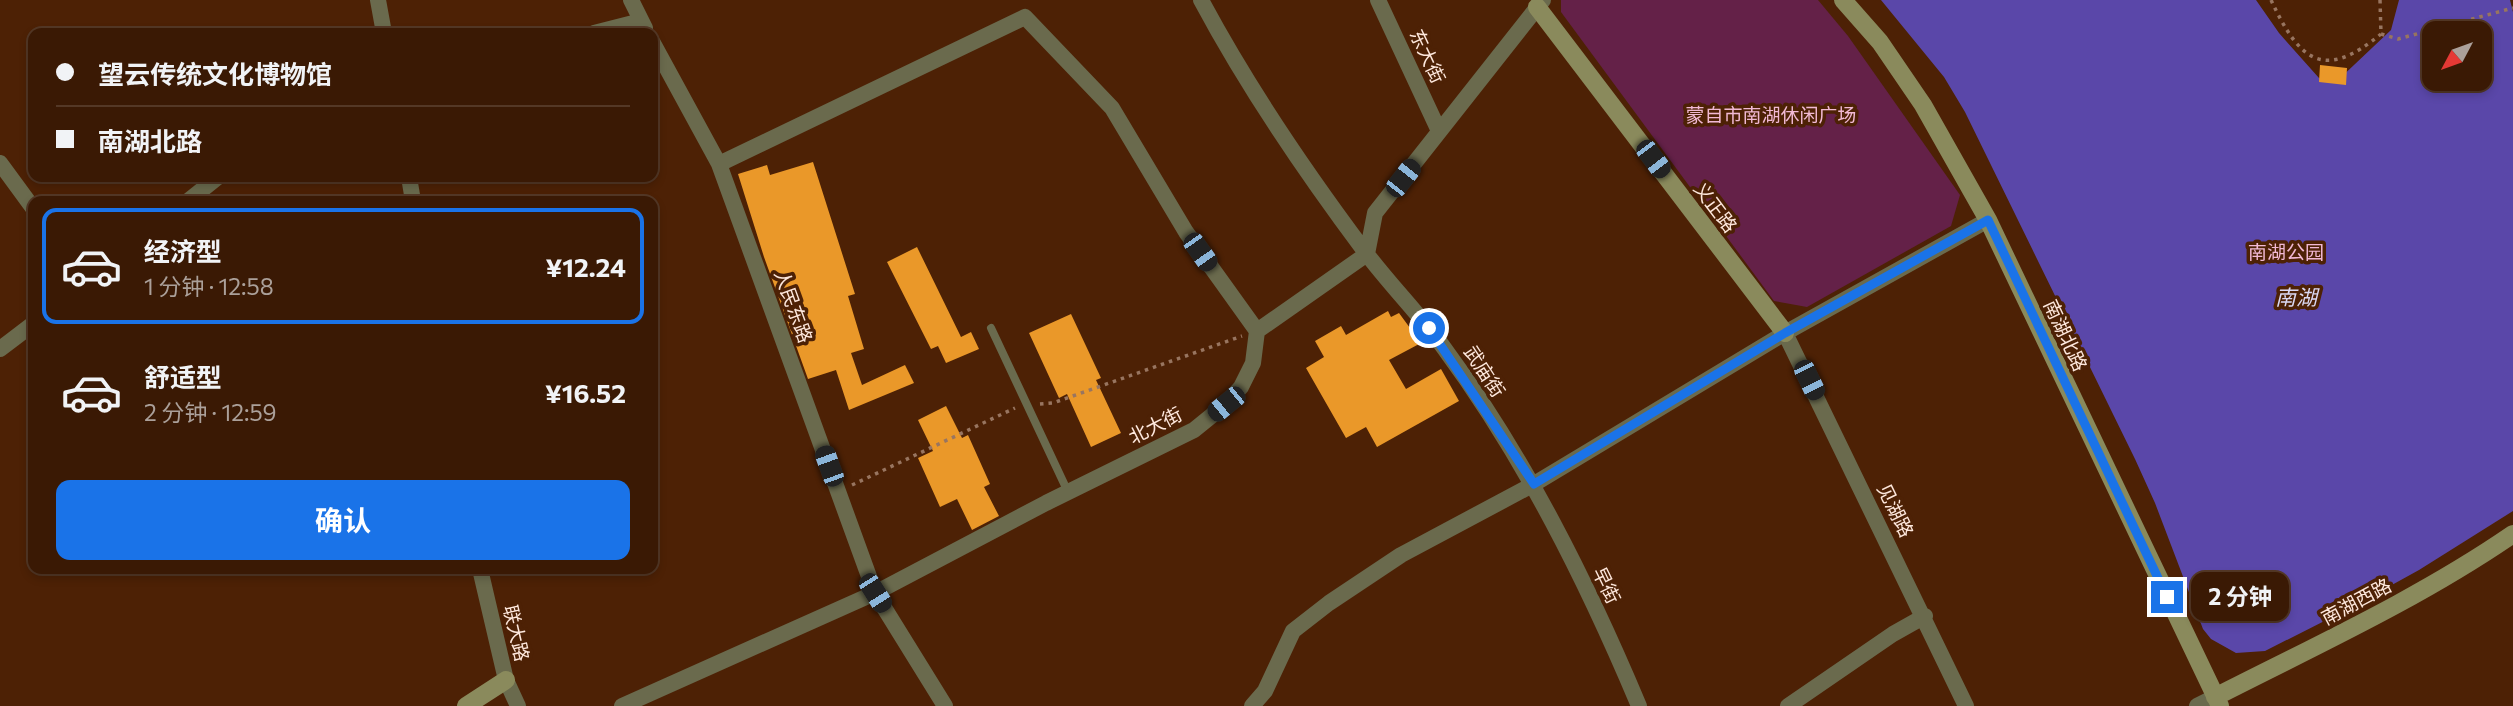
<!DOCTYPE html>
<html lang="zh">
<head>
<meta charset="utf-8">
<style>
	body { margin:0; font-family:Commissioner,"Noto Sans SC",sans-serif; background:#452613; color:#f1f3f6; height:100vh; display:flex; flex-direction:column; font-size:26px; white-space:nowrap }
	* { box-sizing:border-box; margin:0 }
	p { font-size:23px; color:#aba09a }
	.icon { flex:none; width:38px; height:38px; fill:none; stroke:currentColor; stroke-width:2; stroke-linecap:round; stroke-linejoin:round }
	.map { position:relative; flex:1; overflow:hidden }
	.side { position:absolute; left:28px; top:196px; width:630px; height:378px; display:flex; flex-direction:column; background:#3a1904; border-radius:14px; box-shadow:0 4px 10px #0003,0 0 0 2px #543826 }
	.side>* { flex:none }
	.hud { position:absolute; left:28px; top:28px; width:630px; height:154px; border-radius:14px; box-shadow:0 4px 10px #0003,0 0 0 2px #543826; display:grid; align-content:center; height:154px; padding:0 28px; background:#3a1904 }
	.needle { width:46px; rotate:229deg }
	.controls { position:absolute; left:2422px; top:21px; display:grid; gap:14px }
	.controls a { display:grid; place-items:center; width:70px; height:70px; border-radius:14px; background:#3a1904; box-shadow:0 4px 10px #0003,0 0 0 2px #543826; font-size:35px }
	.end { position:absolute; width:32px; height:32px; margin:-16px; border:9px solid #1a73e8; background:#fff; box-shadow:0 0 0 4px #fff }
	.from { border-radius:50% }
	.bubble { position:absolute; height:49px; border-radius:14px; background:#3a1904; box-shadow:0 4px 10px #0003,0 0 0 2px #543826; font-size:23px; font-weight:700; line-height:49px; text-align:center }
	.car { position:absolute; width:21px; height:42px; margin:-21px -10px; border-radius:9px; box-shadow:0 0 5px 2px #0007; background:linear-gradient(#222 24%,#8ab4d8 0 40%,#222 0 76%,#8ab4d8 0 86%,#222 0) }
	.hud b { display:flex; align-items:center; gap:24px; height:66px; font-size:26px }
	.hud b+b { border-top:2px solid #543826 }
	.hud i { width:18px; height:18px; background:#f1f3f6 }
	ul { padding:12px 0 0; list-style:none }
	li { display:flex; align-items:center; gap:21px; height:116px; margin:0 14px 10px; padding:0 14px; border:4px solid transparent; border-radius:14px }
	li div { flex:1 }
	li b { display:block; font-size:26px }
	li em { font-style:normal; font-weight:700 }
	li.current { border-color:#1a73e8 }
	li>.icon { width:63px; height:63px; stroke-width:1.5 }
	.action { display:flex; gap:14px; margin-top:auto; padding:14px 28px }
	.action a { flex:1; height:80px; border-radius:14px; background:#1a73e8; color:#fff; font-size:28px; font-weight:700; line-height:80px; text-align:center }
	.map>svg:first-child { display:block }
</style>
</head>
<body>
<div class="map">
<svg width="2513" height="706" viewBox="0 0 2513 706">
	<rect width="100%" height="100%" fill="#4d2105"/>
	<!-- green -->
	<path fill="#642148" d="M 1561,0 L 1818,0 L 1848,36 L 1960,195 L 1951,226 L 1807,307 L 1774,301 L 1561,12 Z"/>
	<!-- water -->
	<path fill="#5a47a9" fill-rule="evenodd" d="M 1881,0 L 2256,0 L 2279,33 L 2319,78 L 2336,82 L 2391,30 L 2399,0 L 2510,0 L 2513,12 L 2513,511 L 2419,570 L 2352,607 L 2265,651 L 2236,653 L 2211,639 L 2203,629 L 2155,503 L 2135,459 L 1965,112 L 1944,77 ZM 2434,33 L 2480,33 L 2480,79 L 2434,79 Z"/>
	<!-- building -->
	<path fill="#ea9829" d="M 2320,65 L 2347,68 L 2346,85 L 2319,82 Z
		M 813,162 L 855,294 L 848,296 L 864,349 L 851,353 L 862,385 L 905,365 L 914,383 L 849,410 L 836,370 L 808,379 L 764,257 L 738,174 L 767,165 L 770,175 Z
		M 917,247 L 961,337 L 971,332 L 979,349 L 946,363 L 938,346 L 931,349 L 887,262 Z
		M 1388,311 L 1391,317 L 1399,313 L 1421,343 L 1389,360 L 1406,389 L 1441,369 L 1459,401 L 1377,447 L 1366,427 L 1346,438 L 1306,368 L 1324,357 L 1315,341 L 1341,326 L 1346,335 Z
		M 1071,314 L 1101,378 L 1096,380 L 1121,433 L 1091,447 L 1067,394 L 1059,398 L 1029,333 Z
		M 946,406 L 962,438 L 968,435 L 990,484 L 984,487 L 999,516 L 972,530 L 957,499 L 940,507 L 918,458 L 933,451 L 918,420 Z"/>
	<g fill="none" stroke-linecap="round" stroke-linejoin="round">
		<!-- path -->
		<path stroke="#987560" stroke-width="3.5" stroke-dasharray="3.5 5" stroke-linecap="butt" d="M 2271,0 C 2300,62 2324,81 2381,34
			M 2380,0 L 2381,34
			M 2381,34 L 2398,39 L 2513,8
			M 1040,404 L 1053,403 L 1242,336
			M 852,485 L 1015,408"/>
		<!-- lane -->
		<path stroke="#6a6a4d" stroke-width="8" d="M 991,328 L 1068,492"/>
		<!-- street -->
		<path stroke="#6a6a4d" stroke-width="16" d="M 378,0 L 384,33
			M 631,0 L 645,28
			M 1201,0 C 1248,88 1306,173 1366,253 C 1391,286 1420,315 1444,348 C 1525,458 1586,580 1639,706
			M 1378,0 L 1439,131
			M 594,33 L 641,21
			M 653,43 L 719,164 L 875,593 L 945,706
			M 0,163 L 33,208
			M 719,164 L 1025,17 L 1112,108 L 1186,232 L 1257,331
			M 409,177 L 413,201
			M 188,201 L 218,177
			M 1785,333 L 1966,706
			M 0,349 L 33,324
			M 480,569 L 506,680 L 518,706
			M 622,706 L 875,593 L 1046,503 L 1194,430 L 1226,404 L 1241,387 L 1253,363 L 1257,331 L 1367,254 L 1375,213 L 1543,0
			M 1252,706 L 1265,691 L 1293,631 L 1329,603 L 1401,555 L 1534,484 L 1785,333 L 1988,220
			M 1788,706 L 1893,634 L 1925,616
			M 2197,706 L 2215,697"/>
		<!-- secondary -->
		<path stroke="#8a8a5c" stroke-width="18" d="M 1843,0 L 1880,42 L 1923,105 L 1988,220 L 2220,706
			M 1537,7 L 1785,333
			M 2215,697 C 2315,646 2420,598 2513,534
			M 466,706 L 506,680"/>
	</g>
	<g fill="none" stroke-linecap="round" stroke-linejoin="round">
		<!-- route -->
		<path stroke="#1a73e8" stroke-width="9" d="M 1429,328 L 1534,484 L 1785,333 L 1988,220 L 2167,597"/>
	</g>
	<g text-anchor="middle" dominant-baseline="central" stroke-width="7" stroke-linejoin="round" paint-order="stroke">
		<!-- street labels -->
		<g font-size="19" fill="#fee8dd" stroke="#4d2105">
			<text transform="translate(1428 56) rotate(65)">东大街</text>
			<text transform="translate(1716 207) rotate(53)">义正路</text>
			<text transform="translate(794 306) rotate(70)">人民东路</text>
			<text transform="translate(2066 335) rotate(65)">南湖北路</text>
			<text transform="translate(1485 371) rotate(57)">武庙街</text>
			<text transform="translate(1155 425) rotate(-27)">北大街</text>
			<text transform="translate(1896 510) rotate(64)">见湖路</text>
			<text transform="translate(1607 585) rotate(64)">早街</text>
			<text transform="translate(2356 601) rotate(-28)">南湖西路</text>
			<text transform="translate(517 633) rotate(77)">联大路</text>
		</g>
		<!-- park labels -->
		<g font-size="19" fill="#f1b9d4" stroke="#4d2105">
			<text x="1771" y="114">蒙自市南湖休闲广场</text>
			<text x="2286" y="251">南湖公园</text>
		</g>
		<!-- water labels -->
		<g font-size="21" font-style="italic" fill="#dad8f3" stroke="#4d2105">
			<text x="2296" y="296">南湖</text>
		</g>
	</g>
</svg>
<div class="controls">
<a><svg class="needle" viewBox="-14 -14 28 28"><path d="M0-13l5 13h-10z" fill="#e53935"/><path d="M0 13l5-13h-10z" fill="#aba09a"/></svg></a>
</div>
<i class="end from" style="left:1429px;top:328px"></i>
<i class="end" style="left:2167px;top:597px"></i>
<div class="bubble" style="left:2191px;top:572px;width:98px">2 分钟</div>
<i class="car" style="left:1653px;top:159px;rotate:143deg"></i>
<i class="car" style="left:1403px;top:178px;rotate:38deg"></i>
<i class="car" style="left:1200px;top:252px;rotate:145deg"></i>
<i class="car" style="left:1809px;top:380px;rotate:154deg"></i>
<i class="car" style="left:1226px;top:404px;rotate:231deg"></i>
<i class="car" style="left:829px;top:466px;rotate:340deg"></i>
<i class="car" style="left:875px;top:593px;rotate:148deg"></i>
<div class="hud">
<b><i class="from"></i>望云传统文化博物馆</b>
<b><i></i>南湖北路</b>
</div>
<section class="side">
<ul>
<li class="current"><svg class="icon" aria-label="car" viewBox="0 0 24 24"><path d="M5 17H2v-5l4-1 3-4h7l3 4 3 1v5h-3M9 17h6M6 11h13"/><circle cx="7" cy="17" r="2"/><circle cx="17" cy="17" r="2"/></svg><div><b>经济型</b><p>1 分钟 · 12:58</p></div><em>¥12.24</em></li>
<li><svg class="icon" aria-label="car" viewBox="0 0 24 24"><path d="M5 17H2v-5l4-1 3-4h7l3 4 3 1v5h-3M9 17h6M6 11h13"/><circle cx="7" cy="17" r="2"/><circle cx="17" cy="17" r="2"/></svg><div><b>舒适型</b><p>2 分钟 · 12:59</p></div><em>¥16.52</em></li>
</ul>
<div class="action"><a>确认</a></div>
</section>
</div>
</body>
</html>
